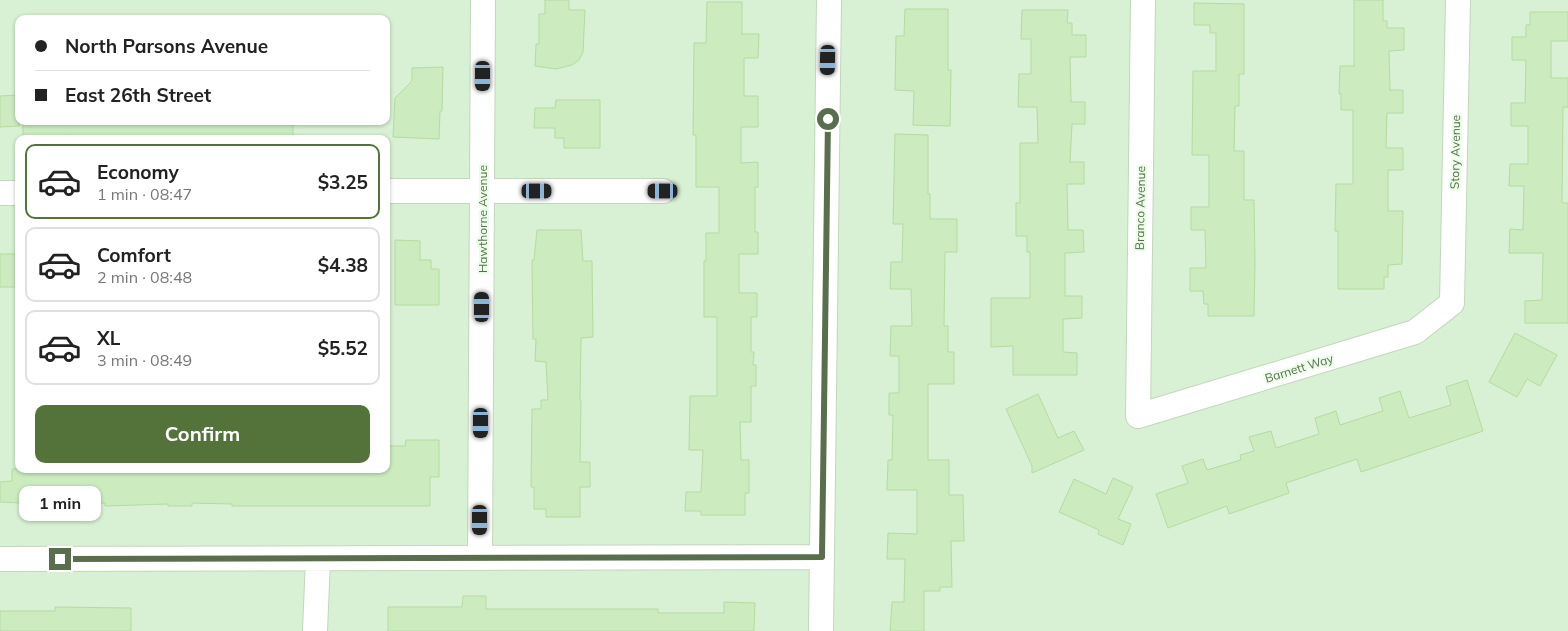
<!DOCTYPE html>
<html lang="en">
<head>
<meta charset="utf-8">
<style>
	body { margin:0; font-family:Mulish,sans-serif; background:#f2f2f2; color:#222; height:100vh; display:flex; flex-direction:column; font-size:19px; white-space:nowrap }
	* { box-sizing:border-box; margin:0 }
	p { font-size:16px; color:#767676 }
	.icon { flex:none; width:28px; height:28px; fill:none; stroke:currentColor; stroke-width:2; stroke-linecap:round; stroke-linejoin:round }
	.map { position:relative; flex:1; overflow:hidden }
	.details { position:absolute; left:15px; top:135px; width:375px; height:338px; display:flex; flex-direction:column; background:#fff; border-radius:10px; box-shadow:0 1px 4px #0004 }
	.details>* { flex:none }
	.top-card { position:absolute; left:15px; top:15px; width:375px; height:110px; border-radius:10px; box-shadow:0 1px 4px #0004; display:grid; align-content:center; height:110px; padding:0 20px; background:#fff }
	.end { position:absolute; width:22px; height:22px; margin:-11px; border:6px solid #586e4d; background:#fff; box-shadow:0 0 0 2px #fff }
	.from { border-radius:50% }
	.bubble { position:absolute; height:35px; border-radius:10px; background:#fff; box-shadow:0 1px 4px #0004; font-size:16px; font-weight:700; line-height:35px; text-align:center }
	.car { position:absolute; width:15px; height:30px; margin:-15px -8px; border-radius:6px; box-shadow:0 0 4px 1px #0007; background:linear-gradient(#222 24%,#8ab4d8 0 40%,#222 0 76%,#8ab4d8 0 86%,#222 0) }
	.top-card b { display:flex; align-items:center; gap:18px; height:48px; font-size:19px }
	.top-card b+b { border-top:1px solid #e0e0e0 }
	.top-card i { width:12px; height:12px; background:#222 }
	ul { padding:9px 0 0; list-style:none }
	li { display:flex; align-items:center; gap:15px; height:75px; margin:0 10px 8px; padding:0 10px; border:2px solid #e0e0e0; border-radius:10px }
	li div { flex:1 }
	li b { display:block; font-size:19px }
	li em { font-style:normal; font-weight:700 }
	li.selected { border-color:#54733a }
	li>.icon { width:45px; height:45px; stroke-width:1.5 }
	.cta { display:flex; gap:10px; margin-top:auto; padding:10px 20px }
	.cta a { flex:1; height:58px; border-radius:10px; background:#54733a; color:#fff; font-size:20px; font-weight:700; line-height:58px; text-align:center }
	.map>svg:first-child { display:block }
</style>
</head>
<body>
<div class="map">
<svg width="1568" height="631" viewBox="0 0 1568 631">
	<rect width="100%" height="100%" fill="#e5f9e4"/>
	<!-- residential -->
	<path fill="#d8f0d3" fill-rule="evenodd" d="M 0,0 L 1568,0 L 1568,631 L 0,631 ZM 19,19 L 386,19 L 386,121 L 19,121 ZM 19,139 L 386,139 L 386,469 L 19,469 Z"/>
	<!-- building -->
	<path fill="#ccebbf" stroke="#b3dca1" d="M 545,0 L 569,0 L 569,10 L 585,10 L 583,52 L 579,60 L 572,65 L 556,69 L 535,66 L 536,44 L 539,44 L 539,14 L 545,14 Z
		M 1354,0 L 1383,0 L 1383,21 L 1387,21 L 1387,28 L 1404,28 L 1404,50 L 1389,51 L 1390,90 L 1403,90 L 1403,113 L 1387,113 L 1386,148 L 1403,148 L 1403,170 L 1388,170 L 1388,211 L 1403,211 L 1402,264 L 1388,265 L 1388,277 L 1384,277 L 1384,289 L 1338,289 L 1338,231 L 1335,231 L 1336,184 L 1353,184 L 1353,110 L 1341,110 L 1341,94 L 1339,94 L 1340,66 L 1354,66 Z
		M 707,2 L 742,2 L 742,34 L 759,34 L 758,58 L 744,58 L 744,96 L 758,96 L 758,127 L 741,127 L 741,163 L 758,162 L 758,187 L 755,187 L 755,232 L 758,232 L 758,254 L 739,254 L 739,293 L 757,293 L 757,317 L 751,317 L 751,352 L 754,352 L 753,365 L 756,365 L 756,386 L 751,386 L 751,422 L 740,422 L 741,460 L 749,460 L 749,493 L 745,493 L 745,515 L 701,515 L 701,511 L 685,511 L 686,492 L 701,492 L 703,450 L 689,450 L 690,396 L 717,396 L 717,317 L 704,317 L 704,261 L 706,261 L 706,233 L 719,233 L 719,187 L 696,187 L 696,135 L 693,135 L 694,43 L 706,43 Z
		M 1194,3 L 1244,4 L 1244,74 L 1239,74 L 1239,106 L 1235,106 L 1234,151 L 1244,151 L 1244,200 L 1254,200 L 1255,262 L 1254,316 L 1208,316 L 1208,304 L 1204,304 L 1203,291 L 1190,291 L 1190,268 L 1206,268 L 1205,230 L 1191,230 L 1191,207 L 1209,207 L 1209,155 L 1192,155 L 1193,71 L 1216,71 L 1216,33 L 1210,33 L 1210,25 L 1194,25 Z
		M 905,9 L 948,9 L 948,70 L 951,70 L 950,126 L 913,125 L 914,91 L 895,90 L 896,36 L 904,36 Z
		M 1022,10 L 1068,10 L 1067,23 L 1072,23 L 1072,35 L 1086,35 L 1086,57 L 1070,57 L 1071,102 L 1085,102 L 1085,124 L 1072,124 L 1070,162 L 1084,162 L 1084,184 L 1067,184 L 1068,230 L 1083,230 L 1084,252 L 1065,253 L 1065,296 L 1082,296 L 1082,318 L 1063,319 L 1063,352 L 1077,353 L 1077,375 L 1013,375 L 1013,346 L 991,347 L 991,298 L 1030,298 L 1030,252 L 1027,252 L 1027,236 L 1016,236 L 1016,203 L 1020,203 L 1020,143 L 1038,143 L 1037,107 L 1018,107 L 1019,74 L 1031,74 L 1031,39 L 1021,39 Z
		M 1530,12 L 1568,12 L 1568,41 L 1551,41 L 1551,78 L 1568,78 L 1568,107 L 1563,107 L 1562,203 L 1568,203 L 1568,323 L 1525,323 L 1525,301 L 1542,300 L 1543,253 L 1509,253 L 1510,229 L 1523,230 L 1524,186 L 1509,186 L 1510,164 L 1528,164 L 1528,126 L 1511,126 L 1511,103 L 1525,103 L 1526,60 L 1512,60 L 1512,37 L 1526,37 L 1526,25 L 1530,25 Z
		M 443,67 L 442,111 L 440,111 L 439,139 L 393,137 L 395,98 L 412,81 L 412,68 Z
		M 19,95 L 19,126 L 0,127 L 0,96 Z
		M 556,100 L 600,100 L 600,148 L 564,148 L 564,138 L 555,138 L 555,128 L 534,128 L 535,108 L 555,108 Z
		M 23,121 L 293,121 L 293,139 L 87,139 L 68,135 L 68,139 L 23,139 Z
		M 895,134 L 928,135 L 928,194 L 930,194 L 930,219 L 957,219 L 957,252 L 945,252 L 944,326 L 948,326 L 948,352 L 954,352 L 954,384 L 928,384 L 928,460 L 949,460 L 949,495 L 963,495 L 964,541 L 951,541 L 952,587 L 940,587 L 940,591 L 924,591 L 924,631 L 890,631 L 892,602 L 904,602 L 905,559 L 887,559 L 888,533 L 917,534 L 917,490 L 887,490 L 888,460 L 892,460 L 893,415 L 889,415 L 889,393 L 899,393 L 899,356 L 890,356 L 891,326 L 912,326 L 911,289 L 890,289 L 891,262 L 902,262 L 903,224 L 893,224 Z
		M 537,230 L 581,230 L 583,261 L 592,261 L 593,337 L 581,338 L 580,400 L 581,400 L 580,462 L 590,462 L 590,487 L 580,487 L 580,517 L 546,517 L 546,509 L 534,509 L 534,487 L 531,487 L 532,409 L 541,409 L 541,400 L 548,400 L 546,362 L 535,361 L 536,339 L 533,339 L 532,260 L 534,260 Z
		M 395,240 L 420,241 L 420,260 L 431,260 L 431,269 L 439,269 L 439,305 L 395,305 Z
		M 0,254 L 19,254 L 19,287 L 0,287 Z
		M 1515,333 L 1557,355 L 1540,386 L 1527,379 L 1517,397 L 1489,382 Z
		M 1467,380 L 1483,431 L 1361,472 L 1357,459 L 1286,483 L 1289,493 L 1229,514 L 1227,506 L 1168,528 L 1156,494 L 1188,483 L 1182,466 L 1203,459 L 1207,470 L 1241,460 L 1240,455 L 1254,451 L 1249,437 L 1271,431 L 1276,448 L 1319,434 L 1315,418 L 1336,411 L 1340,425 L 1383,411 L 1379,398 L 1400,391 L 1409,418 L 1451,405 L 1446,387 Z
		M 1038,394 L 1058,438 L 1074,431 L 1084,450 L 1032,473 L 1032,466 L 1006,409 Z
		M 406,440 L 439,440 L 439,477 L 430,477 L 430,506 L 232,506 L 232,504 L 192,503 L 192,506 L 168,506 L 168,504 L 105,506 L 105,503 L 66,503 L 66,506 L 42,506 L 42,504 L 0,502 L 0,482 L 12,481 L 12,469 L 388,469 L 387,446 L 405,446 Z
		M 1113,478 L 1133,487 L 1118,519 L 1131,524 L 1123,545 L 1098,534 L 1099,530 L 1059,512 L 1074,479 L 1106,494 Z
		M 463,596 L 486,596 L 486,609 L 658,609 L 658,613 L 724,613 L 724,602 L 755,603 L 754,631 L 388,631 L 388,607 L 462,607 Z
		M 55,607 L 131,608 L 131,631 L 0,631 L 0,611 L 55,611 Z"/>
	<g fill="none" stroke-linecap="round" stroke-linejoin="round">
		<defs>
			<path id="minor" d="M 1143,0 L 1138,416 L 1415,332 L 1452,303 L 1458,0
				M 386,191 L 663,191
				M 0,193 L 19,193
				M 480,558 L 483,0
				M 0,559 L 822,557
				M 315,631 L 318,559
				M 821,631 L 829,0"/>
		</defs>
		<!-- minor casing -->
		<use href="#minor" stroke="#c2d7bc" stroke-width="26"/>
		<!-- minor -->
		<use href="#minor" stroke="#fff" stroke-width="24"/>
	</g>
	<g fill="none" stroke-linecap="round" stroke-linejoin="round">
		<!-- route -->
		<path stroke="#586e4d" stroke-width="6" d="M 60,559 L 822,557 L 828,119"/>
	</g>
	<g text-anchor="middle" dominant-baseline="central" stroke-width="4.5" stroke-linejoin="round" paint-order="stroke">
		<!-- street labels -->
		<g font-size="12" fill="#586e4d" stroke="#ebfce9">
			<text transform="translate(1455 152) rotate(-89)">Story Avenue</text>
			<text transform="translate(1140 208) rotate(-89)">Branco Avenue</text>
			<text transform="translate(482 219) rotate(-90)">Hawthorne Avenue</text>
			<text transform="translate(1299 368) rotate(-17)">Barnett Way</text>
		</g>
	</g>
</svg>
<i class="end from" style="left:828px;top:119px"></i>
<i class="end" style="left:60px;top:559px"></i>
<div class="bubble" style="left:19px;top:486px;width:82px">1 min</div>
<i class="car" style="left:828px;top:60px;rotate:181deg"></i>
<i class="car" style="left:483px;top:76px;rotate:180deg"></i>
<i class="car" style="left:537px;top:191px;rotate:90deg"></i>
<i class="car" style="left:663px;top:191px;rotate:270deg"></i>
<i class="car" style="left:482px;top:307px;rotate:0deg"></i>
<i class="car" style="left:481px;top:423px;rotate:180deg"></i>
<i class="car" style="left:480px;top:520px;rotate:180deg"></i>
<div class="top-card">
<b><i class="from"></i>North Parsons Avenue</b>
<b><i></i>East 26th Street</b>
</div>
<section class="details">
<ul>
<li class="selected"><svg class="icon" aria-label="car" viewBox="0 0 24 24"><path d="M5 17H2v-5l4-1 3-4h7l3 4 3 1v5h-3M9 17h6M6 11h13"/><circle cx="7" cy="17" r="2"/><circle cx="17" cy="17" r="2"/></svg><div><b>Economy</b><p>1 min · 08:47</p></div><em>$3.25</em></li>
<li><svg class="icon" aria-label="car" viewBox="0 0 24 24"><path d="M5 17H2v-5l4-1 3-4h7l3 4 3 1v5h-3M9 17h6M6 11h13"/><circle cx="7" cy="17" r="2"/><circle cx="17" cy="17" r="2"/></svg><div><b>Comfort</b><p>2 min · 08:48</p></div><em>$4.38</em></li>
<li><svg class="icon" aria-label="car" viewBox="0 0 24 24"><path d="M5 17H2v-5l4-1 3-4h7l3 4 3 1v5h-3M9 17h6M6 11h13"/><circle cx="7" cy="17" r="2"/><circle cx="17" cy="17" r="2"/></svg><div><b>XL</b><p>3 min · 08:49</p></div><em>$5.52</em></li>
</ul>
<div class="cta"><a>Confirm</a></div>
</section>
</div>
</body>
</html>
